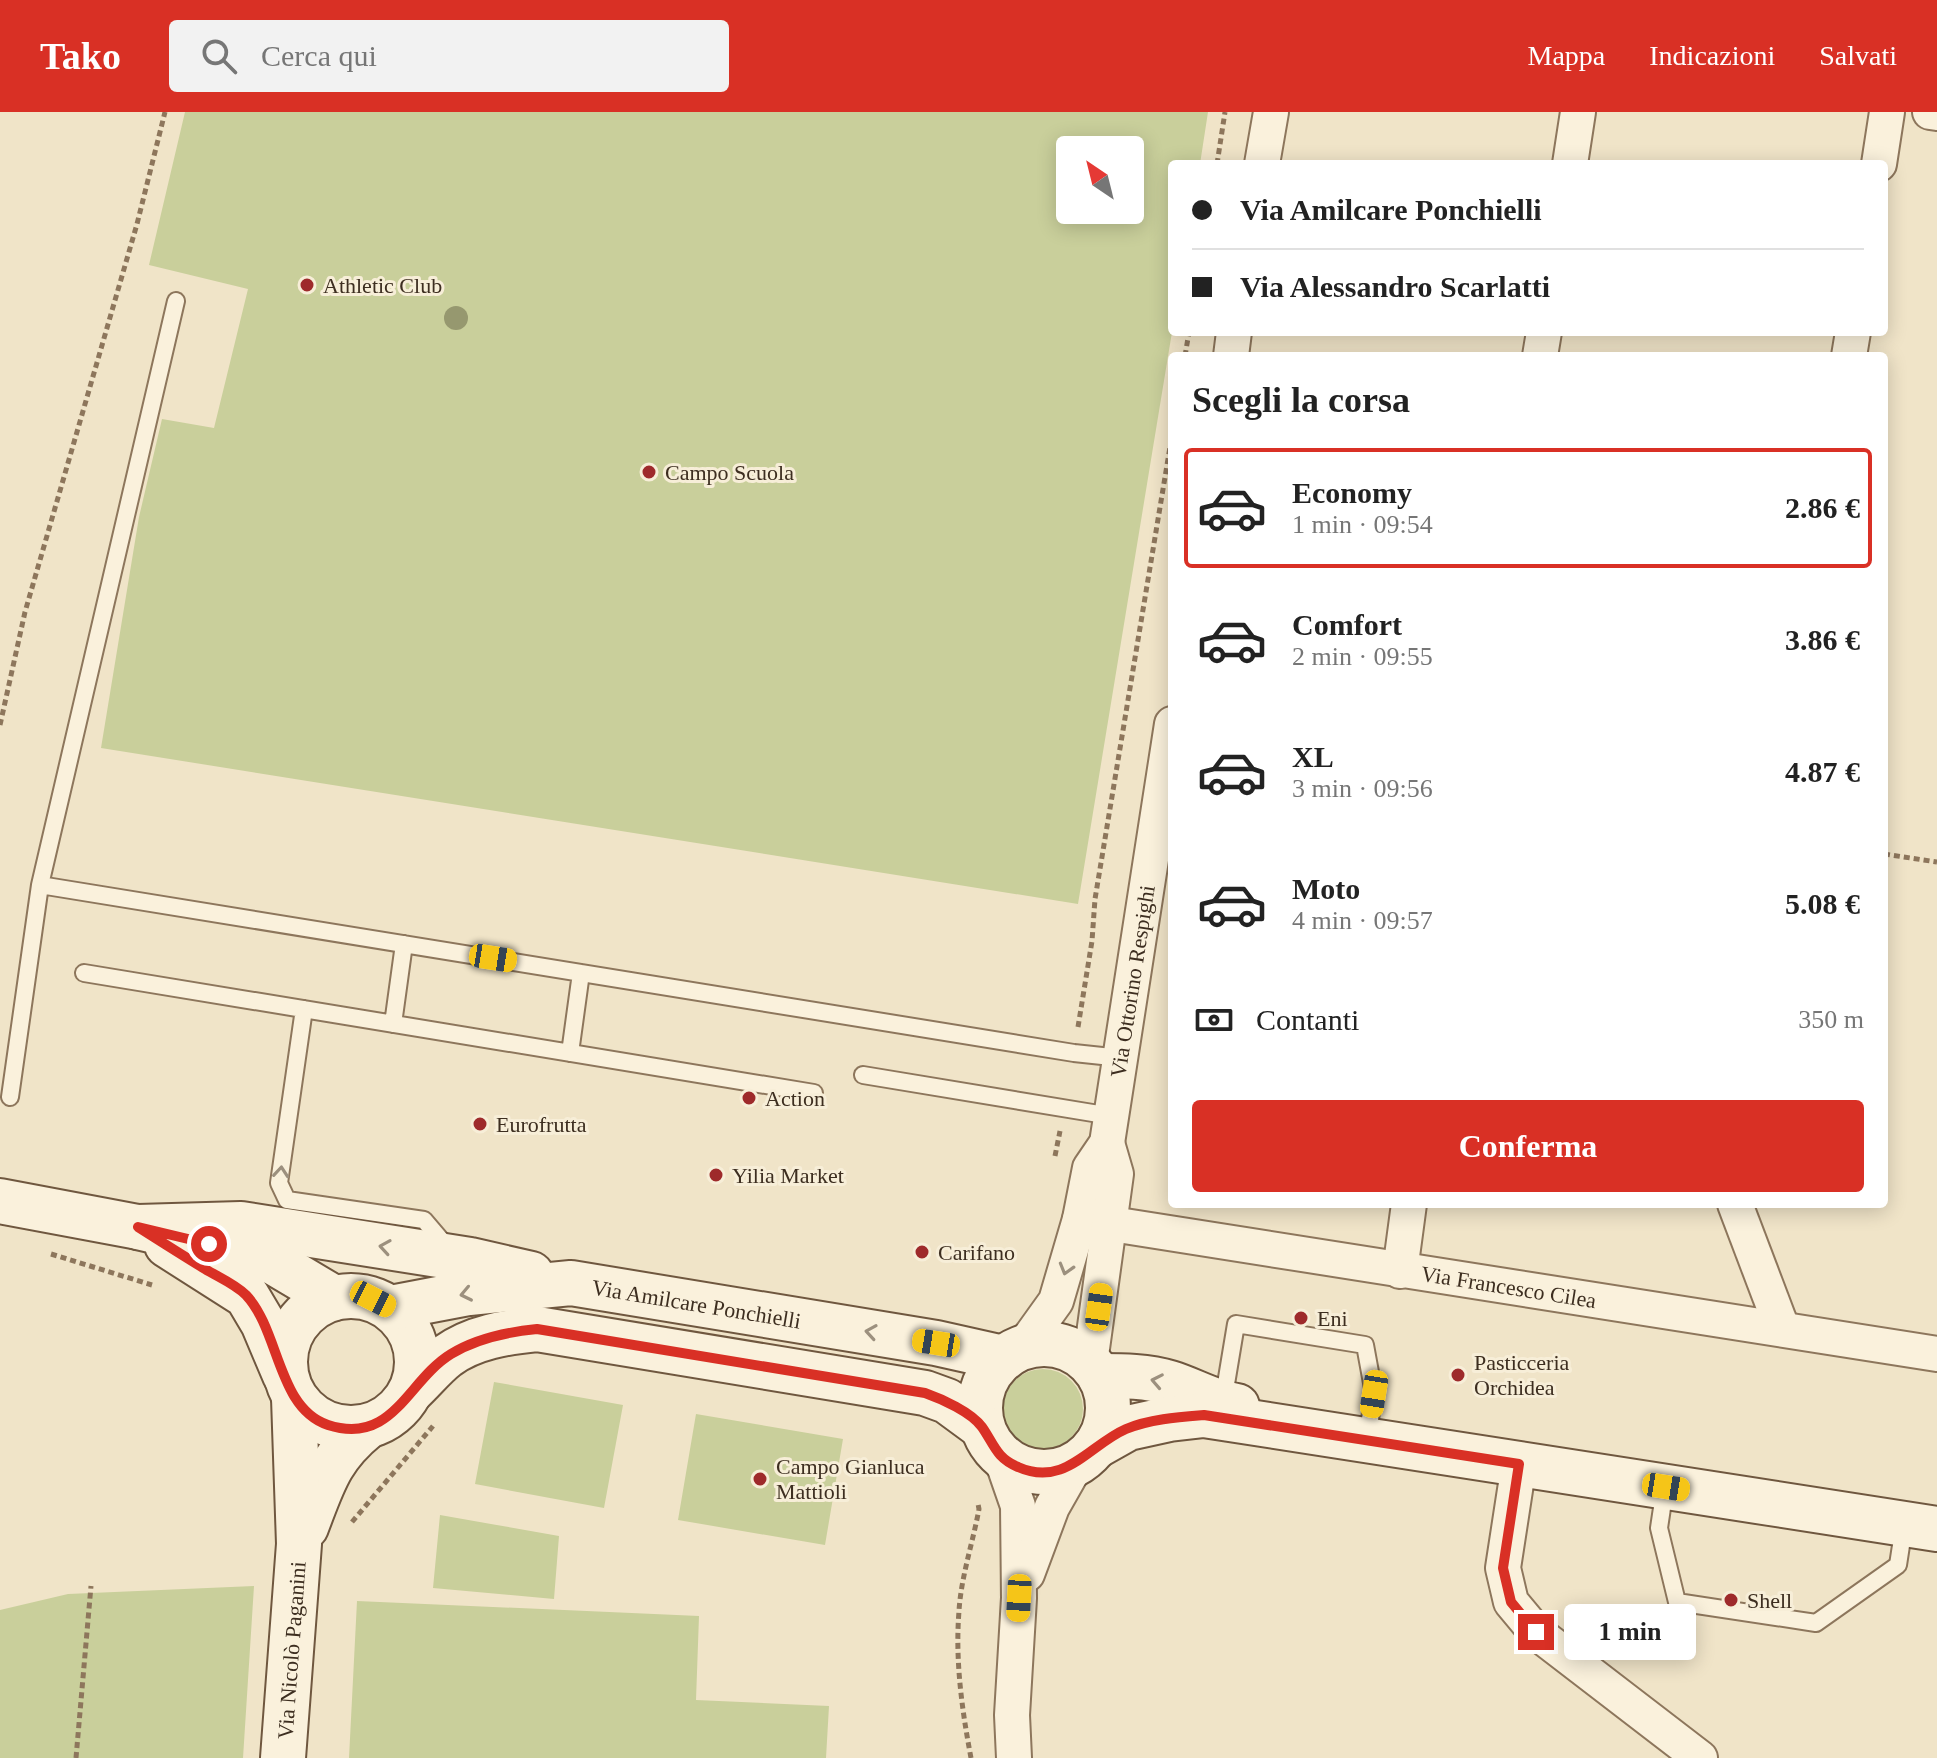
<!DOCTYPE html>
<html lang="it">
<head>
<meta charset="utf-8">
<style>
	body { margin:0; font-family:Georgia,serif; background:#f2f2f2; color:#222; height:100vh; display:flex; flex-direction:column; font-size:30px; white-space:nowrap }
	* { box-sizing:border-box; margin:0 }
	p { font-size:26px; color:#767676 }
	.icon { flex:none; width:44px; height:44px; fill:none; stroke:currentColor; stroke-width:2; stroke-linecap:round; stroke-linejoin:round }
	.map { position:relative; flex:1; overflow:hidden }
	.panel { position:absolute; left:1168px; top:240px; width:720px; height:856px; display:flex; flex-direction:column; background:#fff; border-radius:8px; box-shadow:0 4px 20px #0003 }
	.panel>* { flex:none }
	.banner { position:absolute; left:1168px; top:48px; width:720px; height:176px; border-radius:8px; box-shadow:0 4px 20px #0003; display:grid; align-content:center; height:176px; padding:0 24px; background:#fff }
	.needle { width:52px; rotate:325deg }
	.fabs { position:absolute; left:1056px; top:24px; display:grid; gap:16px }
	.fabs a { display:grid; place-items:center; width:88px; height:88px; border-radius:8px; background:#fff; box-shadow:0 4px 20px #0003; font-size:40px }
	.end { position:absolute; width:36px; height:36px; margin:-18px; border:10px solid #d93025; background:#fff; box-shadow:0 0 0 4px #fff }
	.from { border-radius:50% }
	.bubble { position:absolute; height:56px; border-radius:8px; background:#fff; box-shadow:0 4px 20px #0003; font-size:26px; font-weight:800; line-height:56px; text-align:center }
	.car { position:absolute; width:24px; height:48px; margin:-24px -12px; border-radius:10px; box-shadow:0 0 6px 2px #0007; background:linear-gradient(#f5c518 24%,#345 0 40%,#f5c518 0 76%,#345 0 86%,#f5c518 0) }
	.banner b { display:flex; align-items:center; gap:28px; height:76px; font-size:30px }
	.banner b+b { border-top:2px solid #e0e0e0 }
	.banner i { width:20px; height:20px; background:#222 }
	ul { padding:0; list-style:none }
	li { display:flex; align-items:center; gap:24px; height:120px; margin:0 16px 12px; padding:0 8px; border:4px solid transparent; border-radius:8px }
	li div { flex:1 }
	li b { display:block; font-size:30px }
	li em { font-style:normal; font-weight:800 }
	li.selected { border-color:#d93025 }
	li>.icon { width:72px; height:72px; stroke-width:1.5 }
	h2 { padding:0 24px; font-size:36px; line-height:96px }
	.pay { display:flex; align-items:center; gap:20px; height:88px; padding:0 24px; font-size:30px }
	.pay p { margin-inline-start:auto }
	.action { display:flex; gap:16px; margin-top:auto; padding:16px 24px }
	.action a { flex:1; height:92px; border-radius:8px; background:#d93025; color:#fff; font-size:32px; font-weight:800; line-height:92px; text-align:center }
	header { display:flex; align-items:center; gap:48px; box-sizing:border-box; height:112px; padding:0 40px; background:#d93025; color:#fff }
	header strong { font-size:38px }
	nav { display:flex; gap:44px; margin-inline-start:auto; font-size:28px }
	.search { width:560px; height:72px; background:#f2f2f2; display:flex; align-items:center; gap:20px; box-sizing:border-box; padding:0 28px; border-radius:8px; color:#767676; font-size:30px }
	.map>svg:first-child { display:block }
</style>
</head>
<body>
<header>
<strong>Tako</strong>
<div class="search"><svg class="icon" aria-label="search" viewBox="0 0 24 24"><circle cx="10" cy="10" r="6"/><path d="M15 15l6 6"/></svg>Cerca qui</div>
<nav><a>Mappa</a><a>Indicazioni</a><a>Salvati</a></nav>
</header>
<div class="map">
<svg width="1937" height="1646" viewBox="0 0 1937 1646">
	<rect width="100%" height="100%" fill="#f0e4c8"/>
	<!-- green -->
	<path fill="#c9cf9b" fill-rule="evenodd" d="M 185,0 L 1208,0 L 1200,52 L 1172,52 L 1172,220 L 1078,792 L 101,636 L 139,405 L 162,307 L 214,316 L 248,177 L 149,153 ZM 1070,38 L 1130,38 L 1130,98 L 1070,98 Z
		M1003 1297a40 40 0 1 1 80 0a40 40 0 1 1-80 0Z
		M 494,1270 L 623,1293 L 604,1396 L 475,1372 Z
		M 696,1302 L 843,1327 L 825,1433 L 678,1408 Z
		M 440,1403 L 559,1424 L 554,1487 L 433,1476 Z
		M 254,1474 L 243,1646 L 0,1646 L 0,1498 L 68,1482 Z
		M 357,1489 L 699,1504 L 696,1588 L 829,1594 L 826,1646 L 349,1646 Z"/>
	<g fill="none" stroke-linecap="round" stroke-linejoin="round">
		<defs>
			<path id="lane" d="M 40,773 L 1074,941 L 1121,946
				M 84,861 L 814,981
				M 304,897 L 279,1071 L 287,1088 L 424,1108 L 447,1135
				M 393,912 L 404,832
				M 570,941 L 581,861
				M 863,963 L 1111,1004
				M 10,985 L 40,773 L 176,189
				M 1223,1290 L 1236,1212 L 1365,1233 L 1374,1282 L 1367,1326
				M 1665,1376 L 1659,1416 L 1677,1490 L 1816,1511 L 1898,1453 L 1904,1414"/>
			<g id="street">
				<path d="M 1930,0 L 1937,1"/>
				<path d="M 1262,52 L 1271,0"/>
				<path d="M 1570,52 L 1578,0"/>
				<path d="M 1879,52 L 1887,0"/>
				<path d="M 1231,244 L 1234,220"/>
				<path d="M 1540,244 L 1544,220"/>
				<path d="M 1849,244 L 1853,220"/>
				<path d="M 1735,1092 L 1782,1216"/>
				<path id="s1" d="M 1080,1107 L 1937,1242"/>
				<path d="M 1400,1159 L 1409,1092"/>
				<path id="s2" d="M 1023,1235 L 1056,1189 L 1080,1107 L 1090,1056 L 1107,1031 L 1172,612"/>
				<path d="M 1090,1251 L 1116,1062 L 1107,1031"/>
				<path d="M 1001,1345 L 1018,1394 L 1019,1486 L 1012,1603 L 1014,1646"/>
				<path d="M 1519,1352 L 1503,1456 L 1511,1490 L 1536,1520 L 1700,1646"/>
				<path d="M 1027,1462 L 1052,1395 L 1077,1351"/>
			</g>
			<g id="secondary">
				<path d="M 0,1089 L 138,1115 L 233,1137 L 275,1151 L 334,1186"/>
				<path d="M 138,1115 L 241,1112 L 470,1148 L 531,1162"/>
				<path d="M 167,1133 L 247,1184 L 263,1211 L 285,1263"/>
				<circle cx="351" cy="1250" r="66"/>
				<path id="s3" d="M 390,1196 L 469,1181 L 571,1171 L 936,1231 L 1003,1246"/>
				<circle cx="1044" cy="1296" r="64"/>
				<path d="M 1100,1264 C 1123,1264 1147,1264 1170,1271 C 1193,1278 1213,1291 1237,1294"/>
				<path d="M 411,1279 C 423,1268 434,1254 447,1244 C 473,1225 507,1220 537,1217 L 925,1281 L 947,1289 L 981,1314"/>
				<path d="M 1096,1334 L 1128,1316 L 1169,1307 L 1204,1303 L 1937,1417"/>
				<path d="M 306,1415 C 323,1371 329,1346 367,1315"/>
				<path id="s4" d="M 283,1646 L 299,1432 L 294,1286"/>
			</g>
		</defs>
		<!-- lane casing -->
		<use href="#lane" stroke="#8d765c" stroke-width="20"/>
		<!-- street casing -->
		<use href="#street" stroke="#8d765c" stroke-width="38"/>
		<!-- secondary casing -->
		<use href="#secondary" stroke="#6f573f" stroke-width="48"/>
		<!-- path -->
		<path stroke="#8d765c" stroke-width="5" stroke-dasharray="6 4" stroke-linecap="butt" d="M 1217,52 L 1225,0
			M 1185,244 L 1189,220
			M 0,613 L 25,500 L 137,112 L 165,0
			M 1884,742 L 1937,750
			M 1078,915 L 1092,829 L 1095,787 L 1172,323
			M 1055,1044 L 1060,1019
			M 51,1142 L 152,1173
			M 352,1410 L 433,1314
			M 76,1646 L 91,1474
			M 971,1646 C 962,1598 955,1549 959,1499 C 961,1465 973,1430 979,1397 L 978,1392"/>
		<!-- lane -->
		<use href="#lane" stroke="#faf1dc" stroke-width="16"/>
		<!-- street -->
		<use href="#street" stroke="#faf1dc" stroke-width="34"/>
		<!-- secondary -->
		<use href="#secondary" stroke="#faf1dc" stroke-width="44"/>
	</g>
	<!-- trees -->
	<circle fill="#96986f" cx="456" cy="206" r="12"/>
	<!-- one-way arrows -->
	<defs><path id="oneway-chevron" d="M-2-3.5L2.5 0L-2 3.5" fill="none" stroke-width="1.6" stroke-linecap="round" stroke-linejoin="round" transform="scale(2)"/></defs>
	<g stroke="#9c907e">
		<use href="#oneway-chevron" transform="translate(281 1060) rotate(-85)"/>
		<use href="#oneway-chevron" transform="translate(385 1135) rotate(-171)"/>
		<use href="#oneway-chevron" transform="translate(1066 1157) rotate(106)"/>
		<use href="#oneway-chevron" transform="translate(466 1182) rotate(168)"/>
		<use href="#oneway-chevron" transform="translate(871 1220) rotate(-171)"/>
		<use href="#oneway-chevron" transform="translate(1157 1269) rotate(-169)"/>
	</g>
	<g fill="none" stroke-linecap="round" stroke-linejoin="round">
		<!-- route -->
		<path stroke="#d93025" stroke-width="10" d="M 209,1132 L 138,1115 C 160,1129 182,1143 205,1157 C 218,1165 235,1172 246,1183 C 280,1219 277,1296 328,1313 C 393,1334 407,1269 451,1242 C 477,1226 507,1220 537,1217 L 925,1281 C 942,1287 971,1300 982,1315 C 994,1332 996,1346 1018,1355 C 1065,1376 1089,1333 1126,1317 C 1150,1307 1179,1305 1204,1303 L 1519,1352 L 1503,1456 L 1511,1490 L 1536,1520"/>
	</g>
	<!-- markers -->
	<g fill="#9e2a2b" stroke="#f7eed8" stroke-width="3">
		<circle cx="307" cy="173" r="8"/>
		<circle cx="649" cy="360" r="8"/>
		<circle cx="749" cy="986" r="8"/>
		<circle cx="480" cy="1012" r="8"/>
		<circle cx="716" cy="1063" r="8"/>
		<circle cx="922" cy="1140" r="8"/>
		<circle cx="1301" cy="1206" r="8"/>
		<circle cx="1458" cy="1263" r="8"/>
		<circle cx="760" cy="1367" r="8"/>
		<circle cx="1731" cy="1488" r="8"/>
	</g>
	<g text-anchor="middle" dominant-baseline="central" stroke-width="6" stroke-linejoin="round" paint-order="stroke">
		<!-- poi labels -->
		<g font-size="22" fill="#3d2e20" stroke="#f7eed8" text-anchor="start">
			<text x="323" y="173">Athletic Club</text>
			<text x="665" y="360">Campo Scuola</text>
			<text x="765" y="986">Action</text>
			<text x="496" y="1012">Eurofrutta</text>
			<text x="732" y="1063">Yilia Market</text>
			<text x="938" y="1140">Carifano</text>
			<text x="1317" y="1206">Eni</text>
			<text x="1474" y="1250">Pasticceria<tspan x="1474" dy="25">Orchidea</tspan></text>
			<text x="776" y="1354">Campo Gianluca<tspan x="776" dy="25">Mattioli</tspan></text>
			<text x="1747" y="1488">Shell</text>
		</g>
		<!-- street labels -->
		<g font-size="22" fill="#3d2e20" stroke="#f7eed8">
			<text stroke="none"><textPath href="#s2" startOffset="388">Via Ottorino Respighi</textPath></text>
			<text stroke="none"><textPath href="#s1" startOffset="434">Via Francesco Cilea</textPath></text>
			<text stroke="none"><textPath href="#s3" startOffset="310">Via Amilcare Ponchielli</textPath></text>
			<text stroke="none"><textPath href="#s4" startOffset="108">Via Nicolò Paganini</textPath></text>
		</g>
	</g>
</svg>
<div class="fabs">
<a><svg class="needle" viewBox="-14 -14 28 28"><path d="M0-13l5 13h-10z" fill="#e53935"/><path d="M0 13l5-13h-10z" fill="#767676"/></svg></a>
</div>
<i class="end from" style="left:209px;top:1132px"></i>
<i class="end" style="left:1536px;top:1520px"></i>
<div class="bubble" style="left:1564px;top:1492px;width:132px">1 min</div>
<i class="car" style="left:493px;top:846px;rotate:99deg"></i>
<i class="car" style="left:373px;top:1187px;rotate:117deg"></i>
<i class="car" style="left:1099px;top:1195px;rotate:8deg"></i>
<i class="car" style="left:936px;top:1231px;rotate:279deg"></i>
<i class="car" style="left:1374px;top:1282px;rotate:189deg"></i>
<i class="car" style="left:1666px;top:1375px;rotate:99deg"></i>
<i class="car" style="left:1019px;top:1486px;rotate:183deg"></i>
<div class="banner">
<b><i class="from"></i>Via Amilcare Ponchielli</b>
<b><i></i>Via Alessandro Scarlatti</b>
</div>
<section class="panel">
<h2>Scegli la corsa</h2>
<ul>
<li class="selected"><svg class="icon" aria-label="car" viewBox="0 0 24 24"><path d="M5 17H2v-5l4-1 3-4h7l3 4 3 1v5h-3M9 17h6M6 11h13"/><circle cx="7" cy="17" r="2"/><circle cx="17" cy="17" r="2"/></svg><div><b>Economy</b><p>1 min · 09:54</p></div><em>2.86 €</em></li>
<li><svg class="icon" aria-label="car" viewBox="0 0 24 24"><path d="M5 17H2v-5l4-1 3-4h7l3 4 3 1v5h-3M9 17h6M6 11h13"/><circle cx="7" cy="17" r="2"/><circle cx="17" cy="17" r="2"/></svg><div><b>Comfort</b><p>2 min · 09:55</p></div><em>3.86 €</em></li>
<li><svg class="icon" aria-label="car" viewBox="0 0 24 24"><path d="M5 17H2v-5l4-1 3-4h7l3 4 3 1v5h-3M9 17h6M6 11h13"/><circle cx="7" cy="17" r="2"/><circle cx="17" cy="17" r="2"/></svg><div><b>XL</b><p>3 min · 09:56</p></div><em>4.87 €</em></li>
<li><svg class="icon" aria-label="car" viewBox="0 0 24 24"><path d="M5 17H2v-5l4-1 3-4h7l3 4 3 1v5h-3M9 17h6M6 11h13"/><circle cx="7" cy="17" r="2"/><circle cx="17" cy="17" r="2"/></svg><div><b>Moto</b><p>4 min · 09:57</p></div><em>5.08 €</em></li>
</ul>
<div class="pay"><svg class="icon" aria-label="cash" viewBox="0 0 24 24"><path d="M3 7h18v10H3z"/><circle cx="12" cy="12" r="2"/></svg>Contanti<p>350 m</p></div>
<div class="action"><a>Conferma</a></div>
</section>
</div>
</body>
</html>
